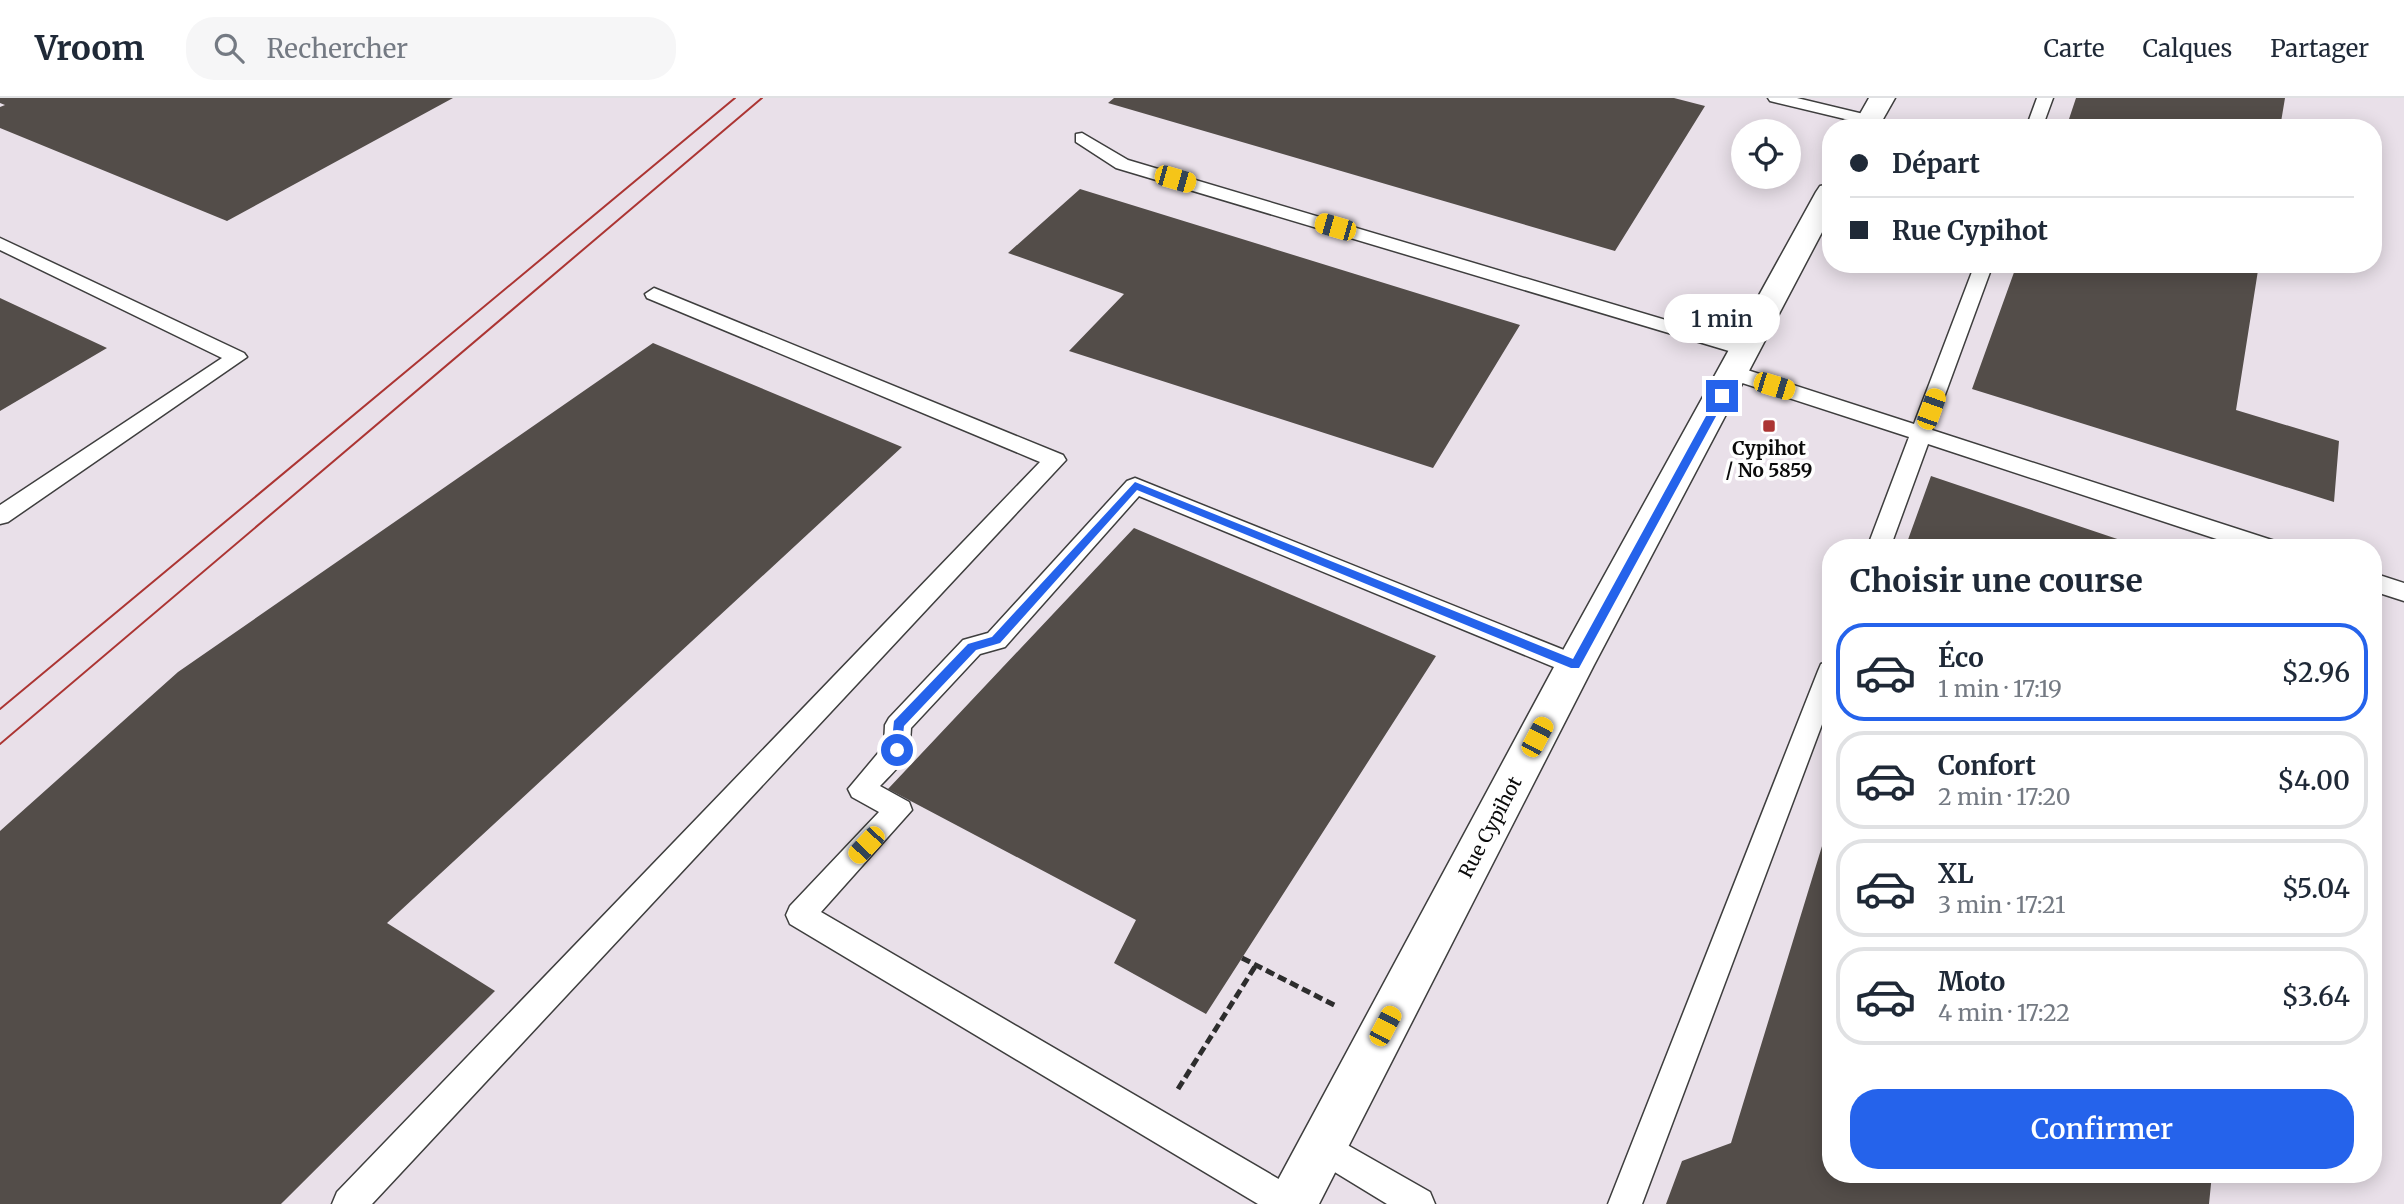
<!DOCTYPE html>
<html lang="fr">
<head>
<meta charset="utf-8">
<style>
	body { margin:0; font-family:Merriweather,serif; background:#f6f6f7; color:#1f2937; height:100vh; display:flex; flex-direction:column; font-size:26px; white-space:nowrap }
	* { box-sizing:border-box; margin:0 }
	p { font-size:23px; color:#747a83 }
	.icon { flex:none; width:38px; height:38px; fill:none; stroke:currentColor; stroke-width:2; stroke-linecap:round; stroke-linejoin:round }
	.map { position:relative; flex:1; overflow:hidden }
	.sheet { position:absolute; left:1822px; top:441px; width:560px; height:644px; display:flex; flex-direction:column; background:#fff; border-radius:28px; box-shadow:0 4px 18px #0003 }
	.sheet>* { flex:none }
	.banner { position:absolute; left:1822px; top:21px; width:560px; height:154px; border-radius:28px; box-shadow:0 4px 18px #0003; display:grid; align-content:center; height:154px; padding:0 28px; background:#fff }
	.fabs { position:absolute; left:1731px; top:21px; display:grid; gap:14px }
	.fabs a { display:grid; place-items:center; width:70px; height:70px; border-radius:50%; background:#fff; box-shadow:0 4px 18px #0003; font-size:35px }
	.end { position:absolute; width:32px; height:32px; margin:-16px; border:9px solid #2563eb; background:#fff; box-shadow:0 0 0 4px #fff }
	.from { border-radius:50% }
	.bubble { position:absolute; height:49px; border-radius:24px; background:#fff; box-shadow:0 4px 18px #0003; font-size:23px; font-weight:600; line-height:49px; text-align:center }
	.car { position:absolute; width:21px; height:42px; margin:-21px -10px; border-radius:9px; box-shadow:0 0 5px 2px #0007; background:linear-gradient(#f5c518 24%,#345 0 40%,#f5c518 0 76%,#345 0 86%,#f5c518 0) }
	.banner b { display:flex; align-items:center; gap:24px; height:66px; font-size:26px }
	.banner b+b { border-top:2px solid #e0e1e3 }
	.banner i { width:18px; height:18px; background:#1f2937 }
	ul { padding:0; list-style:none }
	li { display:flex; align-items:center; gap:21px; height:98px; margin:0 14px 10px; padding:0 14px; border:4px solid #e0e1e3; border-radius:28px }
	li div { flex:1 }
	li b { display:block; font-size:26px }
	li em { font-style:normal; font-weight:600 }
	li.on { border-color:#2563eb }
	li>.icon { width:63px; height:63px; stroke-width:1.5 }
	h2 { padding:0 28px; font-size:32px; line-height:84px }
	.action { display:flex; gap:14px; margin-top:auto; padding:14px 28px }
	.action a { flex:1; height:80px; border-radius:28px; background:#2563eb; color:#fff; font-size:28px; font-weight:600; line-height:80px; text-align:center }
	header { display:flex; align-items:center; gap:42px; box-sizing:border-box; height:98px; padding:0 35px; background:#fff; border-bottom:2px solid #e0e1e3 }
	header strong { font-size:33px }
	nav { display:flex; gap:38px; margin-inline-start:auto; font-size:24px }
	.search { width:490px; height:63px; background:#f6f6f7; display:flex; align-items:center; gap:18px; box-sizing:border-box; padding:0 24px; border-radius:28px; color:#747a83; font-size:26px }
	.map>svg:first-child { display:block }
</style>
</head>
<body>
<header>
<strong>Vroom</strong>
<div class="search"><svg class="icon" aria-label="search" viewBox="0 0 24 24"><circle cx="10" cy="10" r="6"/><path d="M15 15l6 6"/></svg>Rechercher</div>
<nav><a>Carte</a><a>Calques</a><a>Partager</a></nav>
</header>
<div class="map">
<svg width="2404" height="1106" viewBox="0 0 2404 1106">
	<rect width="100%" height="100%" fill="#fdfbec"/>
	<!-- industrial -->
	<path fill="#e9e0e9" fill-rule="evenodd" d="M 0,0 L 2404,0 L 2404,1106 L 0,1106 ZM 1830,30 L 2373,30 L 2373,166 L 1830,166 ZM 1743,33 L 1788,33 L 1788,79 L 1743,79 ZM 1830,450 L 2373,450 L 2373,1076 L 1830,1076 Z"/>
	<!-- building -->
	<path fill="#534d49" d="M 0,0 L 453,0 L 227,123 L 0,30 L 0,9 L 5,7 L 0,5 Z
		M 1114,0 L 1674,0 L 1705,8 L 1615,153 L 1108,5 Z
		M 2076,0 L 2285,0 L 2280,30 L 2066,30 Z
		M 1080,91 L 1520,227 L 1433,370 L 1069,253 L 1124,196 L 1008,155 Z
		M 2017,166 L 2259,166 L 2236,312 L 2339,343 L 2334,404 L 1972,291 Z
		M 0,200 L 107,250 L 0,313 Z
		M 653,245 L 902,349 L 387,825 L 495,893 L 281,1106 L 0,1106 L 0,733 L 178,574 Z
		M 1931,378 L 2141,449 L 2141,450 L 1905,450 Z
		M 1134,430 L 1436,558 L 1206,916 L 1114,865 L 1136,822 L 888,691 Z
		M 1830,722 L 1830,1076 L 2212,1076 L 2209,1106 L 1666,1106 L 1682,1063 L 1731,1045 Z"/>
	<g fill="none" stroke-linecap="round" stroke-linejoin="round">
		<defs>
			<path id="lane" d="M 1768,0 L 1797,0 L 1876,19 L 1878,22 L 1870,27 L 1770,3 Z
				M 2037,0 L 2053,0 L 2042,30 L 2026,30 Z
				M 1082,35 L 1128,62 L 1753,248 L 1756,252 L 1753,256 L 1739,256 L 1116,70 L 1076,44 L 1076,36 Z
				M 0,140 L 244,255 L 247,259 L 8,424 L 0,426 L 0,407 L 222,260 L 0,152 Z
				M 1975,166 L 1993,166 L 1932,332 L 2278,444 L 2281,450 L 2244,450 L 1928,346 L 1890,450 L 1867,450 L 1909,339 L 1727,280 L 1724,275 L 1727,270 L 1741,270 L 1914,326 Z
				M 654,190 L 1063,357 L 1066,362 L 372,1106 L 332,1106 L 337,1094 L 1040,364 L 647,200 L 645,196 Z
				M 1135,380 L 1584,560 L 1587,567 L 1584,574 L 1575,577 L 1566,574 L 1139,398 L 1005,549 L 980,556 L 911,630 C 910,661 900,667 880,688 L 909,704 L 912,712 L 821,814 L 1301,1094 L 1306,1106 L 1258,1106 L 790,826 L 786,817 L 790,808 L 879,714 L 852,699 L 848,691 L 884,648 L 885,627 L 889,620 L 963,542 L 988,535 L 1127,383 Z
				M 2373,475 L 2404,485 L 2404,503 L 2373,493 Z
				M 1830,563 L 1830,605 L 1642,1106 L 1608,1106 L 1818,573 L 1821,566 Z
				M 1321,1032 L 1430,1094 L 1435,1106 L 1387,1106 L 1310,1059 L 1305,1048 L 1310,1037 Z"/>
			<path id="street" d="M 1869,0 L 1895,0 L 1878,30 L 1852,30 Z
				M 1830,86 L 1830,119 L 1594,567 L 1319,1106 L 1265,1106 L 1561,556 L 1816,94 L 1820,88 Z"/>
		</defs>
		<!-- lane casing -->
		<use href="#lane" stroke="#3e3e3e" stroke-width="3"/>
		<!-- street casing -->
		<use href="#street" stroke="#3e3e3e" stroke-width="3"/>
		<!-- path -->
		<path stroke="#2d2d2d" stroke-width="5" stroke-dasharray="9 4.5" stroke-linecap="butt" d="M 1242,860 L 1336,908
			M 1178,991 L 1256,867"/>
		<!-- lane -->
		<use href="#lane" fill="#fff" fill-rule="evenodd"/>
		<!-- street -->
		<use href="#street" fill="#fff" fill-rule="evenodd"/>
		<!-- tram -->
		<path stroke="#ac3533" stroke-width="2" d="M 0,611 L 735,0
			M 0,646 L 762,0"/>
	</g>
	<!-- route -->
	<path fill="#2563eb" d="M 1722,294 L 1727,298 L 1579,570 L 1571,570 L 1137,392 L 1000,545 L 976,552 L 904,628 L 901,656 L 893,656 L 891,652 L 894,623 L 968,546 L 992,539 L 1135,384 L 1573,561 L 1717,298 Z"/>
	<!-- markers -->
	<rect fill="#ac3533" stroke="#fff" stroke-width="2.5" x="1762" y="321" width="14" height="14" rx="3.5"/>
	<g text-anchor="middle" dominant-baseline="central" stroke-width="7" stroke-linejoin="round" paint-order="stroke">
		<!-- poi labels -->
		<g font-size="19" font-weight="bold" fill="#0b0b0b" stroke="#fff">
			<text x="1769" y="350">Cypihot<tspan x="1769" dy="22">/ No 5859</tspan></text>
		</g>
		<!-- street labels -->
		<g font-size="19" fill="#0b0b0b" stroke="#fff">
			<text transform="translate(1490 729) rotate(-62)">Rue Cypihot</text>
		</g>
	</g>
</svg>
<div class="fabs">
<a><svg class="icon" aria-label="locate" viewBox="0 0 24 24"><circle cx="12" cy="12" r="6"/><path d="M12 2v4M12 18v4M2 12h4M18 12h4"/></svg></a>
</div>
<i class="end from" style="left:897px;top:652px"></i>
<i class="end" style="left:1722px;top:298px"></i>
<div class="bubble" style="left:1664px;top:196px;width:116px">1 min</div>
<i class="car" style="left:1175px;top:81px;rotate:106deg"></i>
<i class="car" style="left:1335px;top:129px;rotate:286deg"></i>
<i class="car" style="left:1774px;top:288px;rotate:107deg"></i>
<i class="car" style="left:1931px;top:311px;rotate:20deg"></i>
<i class="car" style="left:1537px;top:639px;rotate:28deg"></i>
<i class="car" style="left:866px;top:747px;rotate:223deg"></i>
<i class="car" style="left:1385px;top:928px;rotate:28deg"></i>
<div class="banner">
<b><i class="from"></i>Départ</b>
<b><i></i>Rue Cypihot</b>
</div>
<section class="sheet">
<h2>Choisir une course</h2>
<ul>
<li class="on"><svg class="icon" aria-label="car" viewBox="0 0 24 24"><path d="M5 17H2v-5l4-1 3-4h7l3 4 3 1v5h-3M9 17h6M6 11h13"/><circle cx="7" cy="17" r="2"/><circle cx="17" cy="17" r="2"/></svg><div><b>Éco</b><p>1 min · 17:19</p></div><em>$2.96</em></li>
<li><svg class="icon" aria-label="car" viewBox="0 0 24 24"><path d="M5 17H2v-5l4-1 3-4h7l3 4 3 1v5h-3M9 17h6M6 11h13"/><circle cx="7" cy="17" r="2"/><circle cx="17" cy="17" r="2"/></svg><div><b>Confort</b><p>2 min · 17:20</p></div><em>$4.00</em></li>
<li><svg class="icon" aria-label="car" viewBox="0 0 24 24"><path d="M5 17H2v-5l4-1 3-4h7l3 4 3 1v5h-3M9 17h6M6 11h13"/><circle cx="7" cy="17" r="2"/><circle cx="17" cy="17" r="2"/></svg><div><b>XL</b><p>3 min · 17:21</p></div><em>$5.04</em></li>
<li><svg class="icon" aria-label="car" viewBox="0 0 24 24"><path d="M5 17H2v-5l4-1 3-4h7l3 4 3 1v5h-3M9 17h6M6 11h13"/><circle cx="7" cy="17" r="2"/><circle cx="17" cy="17" r="2"/></svg><div><b>Moto</b><p>4 min · 17:22</p></div><em>$3.64</em></li>
</ul>
<div class="action"><a>Confirmer</a></div>
</section>
</div>
</body>
</html>
